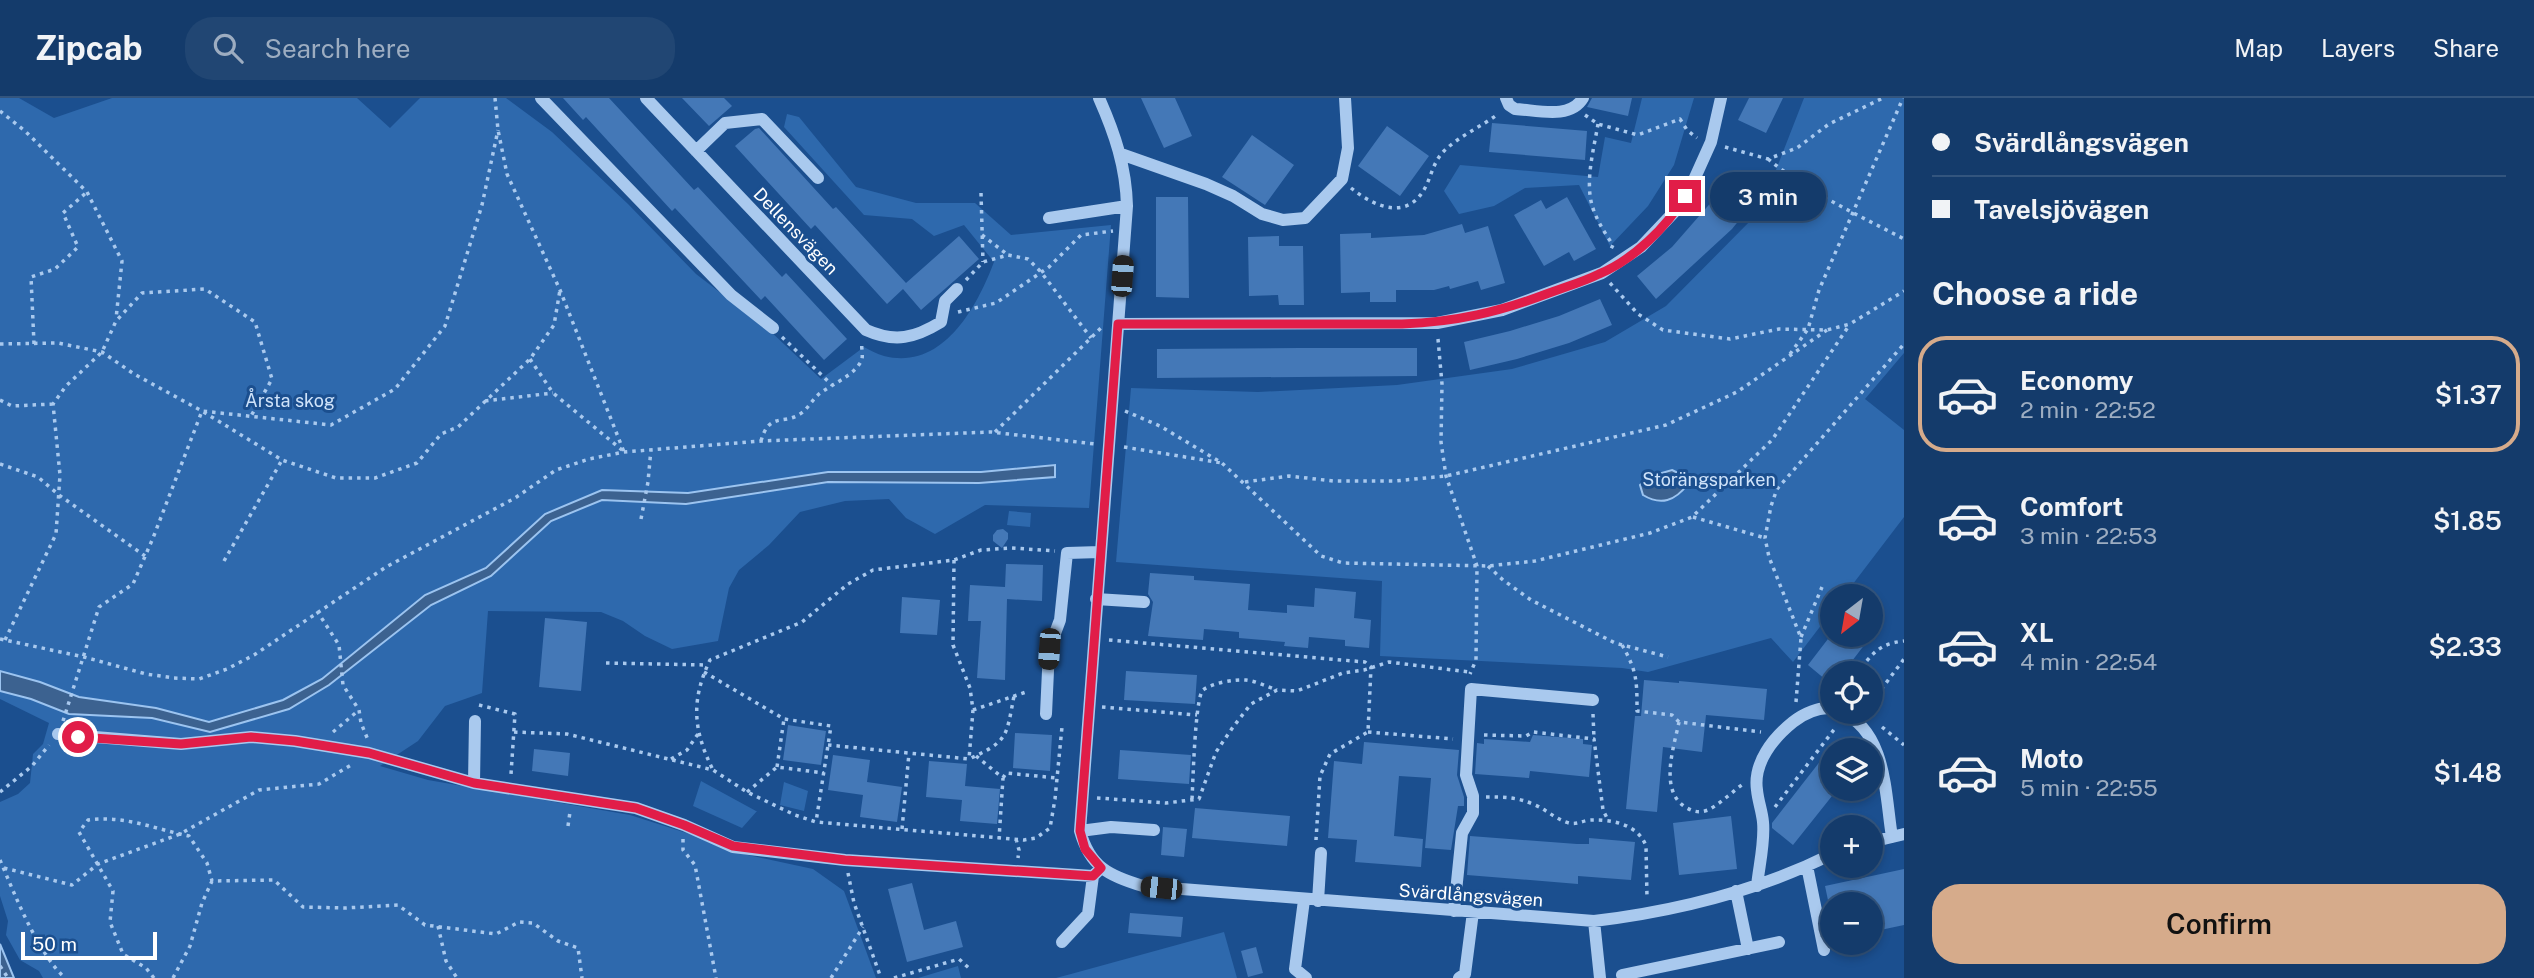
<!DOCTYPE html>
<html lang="en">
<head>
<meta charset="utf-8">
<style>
	body { margin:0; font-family:"Public Sans",sans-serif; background:#214673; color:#f1f3f6; height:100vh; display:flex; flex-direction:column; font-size:26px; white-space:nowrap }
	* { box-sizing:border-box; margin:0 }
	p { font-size:23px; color:#9dadc1 }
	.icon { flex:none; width:38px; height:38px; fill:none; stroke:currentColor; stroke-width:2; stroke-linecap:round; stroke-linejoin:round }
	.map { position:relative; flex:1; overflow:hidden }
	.sheet { display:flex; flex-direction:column; background:#143b6b; width:630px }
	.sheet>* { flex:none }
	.banner { display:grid; align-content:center; height:154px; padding:0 28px; background:#143b6b }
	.needle { width:46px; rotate:211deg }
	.tools { position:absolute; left:1820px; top:486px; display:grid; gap:14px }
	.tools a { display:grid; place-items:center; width:63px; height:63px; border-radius:50%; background:#143b6b; box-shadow:0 4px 10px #0003,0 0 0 2px #33557e; font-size:35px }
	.scale { position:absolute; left:21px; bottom:18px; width:136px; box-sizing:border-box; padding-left:7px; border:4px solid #fff; border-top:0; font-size:19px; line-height:24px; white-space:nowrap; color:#fff; -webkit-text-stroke:5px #1b4f8f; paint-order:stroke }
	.end { position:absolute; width:32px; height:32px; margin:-16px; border:9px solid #e11d48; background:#fff; box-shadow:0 0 0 4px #fff }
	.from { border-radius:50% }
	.bubble { position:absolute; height:49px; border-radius:24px; background:#143b6b; box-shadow:0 4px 10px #0003,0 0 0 2px #33557e; font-size:23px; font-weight:600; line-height:49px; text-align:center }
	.car { position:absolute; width:21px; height:42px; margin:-21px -10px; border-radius:9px; box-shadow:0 0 5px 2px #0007; background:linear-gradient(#222 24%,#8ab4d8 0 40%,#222 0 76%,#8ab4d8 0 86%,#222 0) }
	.banner b { display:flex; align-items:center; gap:24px; height:66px; font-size:26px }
	.banner b+b { border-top:2px solid #33557e }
	.banner i { width:18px; height:18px; background:#f1f3f6 }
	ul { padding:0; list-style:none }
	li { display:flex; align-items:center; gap:21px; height:116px; margin:0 14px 10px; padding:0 14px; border:4px solid transparent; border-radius:28px }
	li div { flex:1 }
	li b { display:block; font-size:26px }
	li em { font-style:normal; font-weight:600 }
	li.selected { border-color:#d6ab8b }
	li>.icon { width:63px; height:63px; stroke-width:1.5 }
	h2 { padding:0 28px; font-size:32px; line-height:84px }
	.action { display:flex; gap:14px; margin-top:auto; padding:14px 28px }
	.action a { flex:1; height:80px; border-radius:28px; background:#d6ab8b; color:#111; font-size:28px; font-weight:600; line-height:80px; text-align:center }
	header { display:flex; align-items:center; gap:42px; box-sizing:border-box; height:98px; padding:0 35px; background:#143b6b; border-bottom:2px solid #33557e }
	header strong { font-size:33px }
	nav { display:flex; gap:38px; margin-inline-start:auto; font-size:24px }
	.search { width:490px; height:63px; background:#214673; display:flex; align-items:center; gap:18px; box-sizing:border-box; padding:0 24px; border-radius:28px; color:#9dadc1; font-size:26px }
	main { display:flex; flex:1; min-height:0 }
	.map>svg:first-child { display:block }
</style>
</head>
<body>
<header>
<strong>Zipcab</strong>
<div class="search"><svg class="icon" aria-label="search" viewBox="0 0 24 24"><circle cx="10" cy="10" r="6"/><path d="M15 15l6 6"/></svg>Search here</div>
<nav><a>Map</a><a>Layers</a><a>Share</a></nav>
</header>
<main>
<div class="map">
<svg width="1904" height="880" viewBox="0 0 1904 880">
	<rect width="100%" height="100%" fill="#1b4f8f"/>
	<!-- green -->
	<path fill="#2e69ad" d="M 0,0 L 19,0 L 54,20 L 112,0 L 357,0 L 390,30 L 420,0 L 506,0 L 552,34 L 628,106 L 696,176 L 768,231 L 821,281 L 864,249 C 870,252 877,256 884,258 C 943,273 977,209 994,164 L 964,127 L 934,138 L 912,121 L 864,117 L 784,29 L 787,16 L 799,19 L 856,89 L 916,105 L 975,105 L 1011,137 L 1111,127 L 1089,410 L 985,407 L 935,436 L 906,420 L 889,401 L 845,403 L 800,414 L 769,447 L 739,472 L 729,490 L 718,543 L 672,551 L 645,538 L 623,523 L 601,514 L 488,513 L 482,595 L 445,608 L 418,643 L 380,668 L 428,682 L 630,717 L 696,738 L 725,752 L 813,771 L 844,793 L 876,880 L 43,880 L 39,873 L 20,862 L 6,837 L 8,823 L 0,798 L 0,704 L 18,696 L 30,685 L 33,656 L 43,646 L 49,625 L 0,601 Z
		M 1642,0 L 1694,0 L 1674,67 L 1648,108 L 1610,148 L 1579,87 L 1525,90 L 1494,108 L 1459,116 L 1444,93 L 1460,67 L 1598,79 L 1605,39 L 1631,45 Z
		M 1804,0 L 1904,0 L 1904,255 L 1865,301 L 1904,332 L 1904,419 L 1843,499 L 1832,499 L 1832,513 L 1793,564 L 1771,540 L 1648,574 L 1622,570 L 1380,558 L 1382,483 L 1116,464 L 1131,290 L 1258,294 L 1397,287 L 1512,271 L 1605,244 L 1666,208 L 1760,113 Z
		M 1009,413 L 1031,415 L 1030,429 L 1007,427 Z
		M 701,683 L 756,713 L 757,713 L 742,730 L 693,708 Z
		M 784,684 L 808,693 L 804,713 L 780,707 Z
		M 1224,834 L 1237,880 L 1056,880 L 1071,876 Z
		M 958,868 L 961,880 L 918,880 Z"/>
	<!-- water -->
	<path fill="#3c6290" stroke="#9cc4f0" stroke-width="2" d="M 1055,367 L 1055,379 L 979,385 L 828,384 L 686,406 L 602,402 L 551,423 L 491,478 L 431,507 L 329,587 L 289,611 L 210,634 L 152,620 L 69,616 L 31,601 L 0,593 L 0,573 L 40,584 L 79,599 L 156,610 L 209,624 L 283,602 L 322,581 L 425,497 L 486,470 L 545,416 L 602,392 L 688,395 L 828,374 L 981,374 Z
		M 1672,372 L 1682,377 L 1688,386 C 1675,403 1661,408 1643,397 L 1640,387 L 1648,379 Z
		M 0,846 L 14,880 L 0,880 Z"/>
	<!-- building -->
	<path fill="#4478b7" d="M 563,0 L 609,0 L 694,92 L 698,89 L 782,179 L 786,175 L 847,241 L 824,262 L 765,198 L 761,202 L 675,110 L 672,113 L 586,19 L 583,22 Z
		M 682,0 L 724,0 L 732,8 L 709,28 Z
		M 1141,0 L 1175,0 L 1192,38 L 1164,50 Z
		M 1592,0 L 1632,0 L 1628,18 L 1587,9 Z
		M 1749,0 L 1783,0 L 1766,35 L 1738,22 Z
		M 1492,25 L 1587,33 L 1585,62 L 1489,54 Z
		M 1387,28 L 1429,58 L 1400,98 L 1358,68 Z
		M 759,30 L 833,111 L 836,109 L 906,185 L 959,138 L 979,161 L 921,212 L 903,191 L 887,206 L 815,127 L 811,131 L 735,48 L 755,31 Z
		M 1252,37 L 1294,67 L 1265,107 L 1222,79 Z
		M 1735,77 L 1761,95 L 1732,131 L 1656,201 L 1637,178 L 1672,149 Z
		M 1156,99 L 1188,99 L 1189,200 L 1156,199 Z
		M 1567,99 L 1596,151 L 1574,163 L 1569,154 L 1544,168 L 1514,117 L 1541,102 L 1546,111 Z
		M 1462,126 L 1465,135 L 1488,128 L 1505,185 L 1481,192 L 1478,183 L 1450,191 L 1449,188 L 1434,192 L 1396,192 L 1396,204 L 1370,204 L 1370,194 L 1341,195 L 1340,136 L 1371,135 L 1371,140 L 1424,137 Z
		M 1279,138 L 1279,148 L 1303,148 L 1304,207 L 1279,207 L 1278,197 L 1249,198 L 1248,139 Z
		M 1600,201 L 1612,227 L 1569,245 L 1517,261 L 1470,272 L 1464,244 L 1510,233 L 1559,218 Z
		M 1300,250 L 1417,250 L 1417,278 L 1157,280 L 1157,251 Z
		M 1003,431 L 1008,435 L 1008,441 L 1002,450 L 993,443 L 993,437 L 997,432 Z
		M 1006,466 L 1043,467 L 1042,503 L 1007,501 L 1005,582 L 977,580 L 981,523 L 968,523 L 970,487 L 1005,489 Z
		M 1150,475 L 1194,478 L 1194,482 L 1250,486 L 1248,512 L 1287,515 L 1287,507 L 1314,509 L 1315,490 L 1356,494 L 1354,520 L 1371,522 L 1369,550 L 1345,548 L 1345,542 L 1309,539 L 1308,550 L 1284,548 L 1285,544 L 1239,540 L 1239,534 L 1204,531 L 1203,542 L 1148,538 L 1153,504 L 1148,496 Z
		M 902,499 L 940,502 L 937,537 L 900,535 Z
		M 545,520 L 587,524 L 581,593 L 539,589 Z
		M 1831,537 L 1872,537 L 1842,576 L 1832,576 L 1832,587 L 1808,567 Z
		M 1126,573 L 1197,577 L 1195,606 L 1124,602 Z
		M 1644,582 L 1679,585 L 1679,583 L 1767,591 L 1764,622 L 1706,617 L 1702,654 L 1663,649 L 1657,714 L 1626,711 L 1635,618 L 1641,618 Z
		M 788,627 L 826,633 L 821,667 L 783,662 Z
		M 1015,635 L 1052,637 L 1050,673 L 1013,670 Z
		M 1533,637 L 1583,641 L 1583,646 L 1592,647 L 1589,679 L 1530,673 L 1529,680 L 1475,676 L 1477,645 L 1484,646 L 1484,641 L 1530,644 Z
		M 1364,644 L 1459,652 L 1457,677 L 1464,699 L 1464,708 L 1458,708 L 1451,752 L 1425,750 L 1431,680 L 1399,678 L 1394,738 L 1423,741 L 1421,769 L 1355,764 L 1357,742 L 1328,740 L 1334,663 L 1362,666 Z
		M 1832,648 L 1832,698 L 1793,747 L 1772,730 L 1772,725 Z
		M 534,651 L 570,655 L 568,678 L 532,673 Z
		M 1120,652 L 1191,657 L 1189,686 L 1118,681 Z
		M 833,657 L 870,662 L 867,684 L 902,689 L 897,724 L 860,719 L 863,697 L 828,692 Z
		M 929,663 L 967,666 L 965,688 L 1000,691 L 997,726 L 960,723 L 962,702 L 926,699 Z
		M 1195,710 L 1290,718 L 1287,748 L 1192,740 Z
		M 1731,718 L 1737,771 L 1679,777 L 1673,725 Z
		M 1163,729 L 1187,731 L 1184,759 L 1161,757 Z
		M 1470,738 L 1577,746 L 1589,746 L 1589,740 L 1635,744 L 1631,782 L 1578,778 L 1578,786 L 1467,777 Z
		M 1904,771 L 1904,827 L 1871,834 L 1871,807 L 1829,807 L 1825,788 Z
		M 912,785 L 924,832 L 956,823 L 963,849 L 907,864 L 888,791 Z
		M 1130,815 L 1183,819 L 1181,839 L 1128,835 Z
		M 1256,849 L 1263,875 L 1248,879 L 1241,853 Z"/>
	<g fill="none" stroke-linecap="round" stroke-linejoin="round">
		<!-- path -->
		<path stroke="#a9c9ee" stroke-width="3.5" stroke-dasharray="3.5 5" stroke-linecap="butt" d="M 495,0 L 498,32 L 507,76 L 560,192 L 624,354
			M 0,13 L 25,33 L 87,94 L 122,163 L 116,221
			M 1585,17 L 1598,26 L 1638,37 L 1680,21 L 1687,32 L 1697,40
			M 1598,26 C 1594,50 1586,79 1591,103 C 1594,118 1604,134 1613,147 L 1611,151
			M 1725,49 L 1768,61 L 1797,50 L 1829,26 L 1883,0
			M 1768,61 C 1808,94 1858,117 1904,141
			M 1351,90 C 1377,111 1410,123 1427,86 C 1432,74 1435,62 1444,53 C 1459,38 1481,29 1498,16
			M 981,95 L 983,164
			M 982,137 L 1008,157
			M 966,182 L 983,164 L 1008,157 L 1028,161 L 1041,174 L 1091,240
			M 1610,185 L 1638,216 L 1663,232 L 1730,241 L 1779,231 L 1827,232 L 1850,226 L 1904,193
			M 958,214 L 996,205 L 1049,169 L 1081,137 L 1113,133
			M 782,239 L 832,287
			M 1438,241 L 1442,286 L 1441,344 L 1446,378 L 1477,468 L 1476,562 L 1470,576
			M 0,246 L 58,245 L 102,254 L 134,276 L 202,313 L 282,362 L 336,380 L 375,380 L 417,365 L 441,336 L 458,329 L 530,261 L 554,227 L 560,192
			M 34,246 L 31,179 L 55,171 L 78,149 L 63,115 L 87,94
			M 1790,256 L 1808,231 L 1819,192 L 1903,0
			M 530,261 L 553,295 L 622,352
			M 0,302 L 12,308 L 53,306
			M 485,303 L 553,295
			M 1125,313 L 1160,328 L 1222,365 L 1321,458 L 1343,465 L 1488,468 L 1535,463 L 1650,435 L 1692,419 L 1772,342 L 1850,226
			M 995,334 L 1103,228
			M 761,343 C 769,314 783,327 800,316 C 807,312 812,302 819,296 C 832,286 856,277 862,261 C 863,256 861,249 862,244
			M 1124,349 L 1222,365
			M 0,366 L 38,379 L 59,397 L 145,458
			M 1245,384 L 1289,378 L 1333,383 L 1395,383 L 1446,378 L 1666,327 L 1737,294 L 1827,232
			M 1693,419 L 1765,440
			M 641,421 L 648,384 L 651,351
			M 954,462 L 953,547 L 970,590 L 973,612 L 969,661
			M 224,463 L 282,362
			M 1488,468 L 1503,482 L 1531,502 L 1615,545 L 1668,559
			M 317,513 L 339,547 L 343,587 L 359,612 L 361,625 L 368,642
			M 1801,539 L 1822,489
			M 0,541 L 84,559 L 146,576 L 174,580 L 199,581 L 227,571 L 254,557 L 386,469 L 515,400 L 556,372 L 589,361 L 624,354 L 761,343 L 991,334 L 1095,346
			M 5,542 L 56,436 L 60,377 L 53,306 L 66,288 L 102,254 L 116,223 L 142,195 L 205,191 L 255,224 L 272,281 L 251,318
			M 1109,542 L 1365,564 L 1371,569 L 1368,634 L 1330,656 L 1320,678 L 1316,742
			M 1622,547 C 1637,573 1637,583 1637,613 L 1672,617 L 1679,624 L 1761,634
			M 606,565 L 708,567
			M 704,574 L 784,621 L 831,628 L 816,724
			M 1856,576 C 1873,556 1877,546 1904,543
			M 1796,604 L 1801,540 L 1769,459 L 1765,440 L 1771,408 L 1777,391 L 1904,246
			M 1871,605 L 1904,561
			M 479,607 L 515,616 L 511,676
			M 1102,609 L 1197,617
			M 973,612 L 1029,593
			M 1593,616 L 1594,641
			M 63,623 L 99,509 L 133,486 L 153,440 L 202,313 L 331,327 L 395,291 L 445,228 L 482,107 L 498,32
			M 1679,624 C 1674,649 1658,694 1687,710 C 1694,714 1700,715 1708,712 C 1720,706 1732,694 1743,686
			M 1882,629 L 1904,647
			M 333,634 L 359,612
			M 514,634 L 567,636 L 713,672 L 747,694 L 795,717 L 816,724 L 1024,742 L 1036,740 L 1050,730 L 1055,701 L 1062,629
			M 1368,634 L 1453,641
			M 1484,637 L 1526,638 L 1533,634 L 1594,641 L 1603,712 L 1608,722
			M 828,647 L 969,661 C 1008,643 1006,640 1014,598
			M 976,658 L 1003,680 L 999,741
			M 671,661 L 687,652 L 698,636
			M 777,669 L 784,621
			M 712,670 C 693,631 691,602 710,562 L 802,524 L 848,486 L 873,472 L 954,462 L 981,452 L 1012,450 L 1055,453
			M 1003,680 L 1006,675 L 1057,680
			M 0,694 L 32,668 L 49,647
			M 747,694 L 777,669 L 824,675
			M 1486,699 C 1504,699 1518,699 1535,707 C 1547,712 1555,721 1569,725 C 1576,727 1582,723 1590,722 C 1611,721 1638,726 1646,748 L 1647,800
			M 1097,700 L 1166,705 L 1199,701 L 1216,654 L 1233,629 L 1251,606 L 1277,592 L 1297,593 L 1343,575 L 1364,572 L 1389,564 L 1469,574
			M 1192,701 C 1193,685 1195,599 1203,592 C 1212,585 1235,581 1246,582 C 1256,583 1268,589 1277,592
			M 1775,709 L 1836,629
			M 568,728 L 570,714
			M 902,731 L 909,655
			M 683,741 L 683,752 L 695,767 L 716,880
			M 1016,741 L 1019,752 L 1018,760
			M 0,762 C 15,797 37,854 65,880
			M 4,770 L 72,787 L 98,766 L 180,736 L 259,692 L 319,686 L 351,667
			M 848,775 L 854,805 L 881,880
			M 438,828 L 446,863 L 457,880
			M 0,868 L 8,880
			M 154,880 L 146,870 L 123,856 L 110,824 L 113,793 L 79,734 L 88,722 C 124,717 155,731 189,738 L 207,765 L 212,783 L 274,782 L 303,809 L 345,810 L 398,807 L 425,827 L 496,836 L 519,824 L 533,825 L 558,843 L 578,850 L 582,880
			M 173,880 L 190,848 L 202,805 L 212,783
			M 831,880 L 863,829
			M 894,880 L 959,861 L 971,872"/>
		<!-- minor -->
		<path stroke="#a9c9ee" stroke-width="12" d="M 541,0 L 731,197 L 773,230
			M 646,0 L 866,232 C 895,245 915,240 941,224 L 945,203 L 957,191
			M 1099,0 C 1115,36 1126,69 1127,108 L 1080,733 C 1090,769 1109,778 1143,788 L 1594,823 C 1676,813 1758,793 1832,756
			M 1506,0 L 1509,7 L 1515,11 C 1537,12 1570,22 1583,0
			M 696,53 L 725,25 L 762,21 L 818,80
			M 1121,56 L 1206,86 L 1233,98 L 1262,116 L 1283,122 L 1305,120 L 1342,81 L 1348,50 L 1345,0
			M 1049,120 L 1127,108
			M 1118,226 L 1437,225 L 1502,212 L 1602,175 L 1641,149 L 1677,111 L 1693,84 L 1711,44 L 1721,0
			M 1096,501 L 1144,504
			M 1841,614 C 1887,633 1885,697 1892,739
			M 1046,616 L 1049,551 L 1060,522 L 1067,455 L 1100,454
			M 58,636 L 181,646 L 251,639 L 295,643 L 369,655 L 474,685 L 636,710 L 684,727 L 733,749 L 845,762 L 1093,778 L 1101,770
			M 474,685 L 475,623
			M 1080,733 L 1111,729 L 1154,732
			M 1871,744 L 1904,736
			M 1807,768 L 1824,852
			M 1757,788 C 1759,768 1765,744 1763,724 C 1762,713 1758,703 1757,692 C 1753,665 1773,640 1793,624 C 1803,616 1820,608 1832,611
			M 1736,793 L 1748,851
			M 1304,802 L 1295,871 L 1306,880
			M 1318,803 L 1321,755
			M 1454,813 L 1462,735 L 1473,715 L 1473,698 L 1466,677 L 1471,591 L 1593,602
			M 1594,823 L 1600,880
			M 1062,844 L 1088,816 L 1093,778
			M 1622,877 L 1779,844
			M 1459,880 L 1465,876 L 1473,814"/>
	</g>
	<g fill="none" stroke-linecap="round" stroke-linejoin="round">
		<!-- route -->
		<path stroke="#e11d48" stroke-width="9" d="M 78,639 L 181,646 L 251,639 L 295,643 L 369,655 L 474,685 L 636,710 L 684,727 L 733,748 L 845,762 L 1093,778 L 1101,770 L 1085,751 L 1080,733 L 1118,226 L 1402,226 C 1456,224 1499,214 1549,195 C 1565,189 1583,184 1599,176 C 1633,162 1667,129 1685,98"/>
	</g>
	<g text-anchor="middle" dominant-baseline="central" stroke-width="6" stroke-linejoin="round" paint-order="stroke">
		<!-- street labels -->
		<g font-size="18" fill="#fff" stroke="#1b4f8f">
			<text transform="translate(796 133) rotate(46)">Dellensvägen</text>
			<text transform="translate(1471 797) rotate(4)">Svärdlångsvägen</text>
		</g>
		<!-- park labels -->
		<g font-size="18" fill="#cfe3fa" stroke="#1b4f8f">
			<text x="290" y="302">Årsta skog</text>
			<text x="1709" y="381">Storängsparken</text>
		</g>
	</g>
</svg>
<div class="tools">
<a><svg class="needle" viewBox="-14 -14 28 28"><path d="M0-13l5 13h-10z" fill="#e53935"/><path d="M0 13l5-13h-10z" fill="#9dadc1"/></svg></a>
<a><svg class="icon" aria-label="locate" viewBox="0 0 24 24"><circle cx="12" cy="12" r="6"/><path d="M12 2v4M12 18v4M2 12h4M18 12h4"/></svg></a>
<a><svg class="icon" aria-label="layers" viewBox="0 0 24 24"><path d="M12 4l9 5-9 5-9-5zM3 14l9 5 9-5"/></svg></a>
<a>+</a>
<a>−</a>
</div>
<div class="scale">50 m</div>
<i class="end from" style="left:78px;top:639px"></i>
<i class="end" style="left:1685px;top:98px"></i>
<div class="bubble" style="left:1710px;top:74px;width:116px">3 min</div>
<i class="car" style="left:1122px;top:178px;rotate:4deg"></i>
<i class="car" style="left:1049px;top:551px;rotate:184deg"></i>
<i class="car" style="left:1161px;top:790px;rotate:276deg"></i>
</div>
<section class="sheet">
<div class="banner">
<b><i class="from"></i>Svärdlångsvägen</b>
<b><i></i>Tavelsjövägen</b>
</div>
<h2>Choose a ride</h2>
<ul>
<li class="selected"><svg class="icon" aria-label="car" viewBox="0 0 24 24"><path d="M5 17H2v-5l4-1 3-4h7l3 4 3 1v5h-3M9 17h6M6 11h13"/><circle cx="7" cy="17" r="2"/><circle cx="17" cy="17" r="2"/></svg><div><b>Economy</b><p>2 min · 22:52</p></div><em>$1.37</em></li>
<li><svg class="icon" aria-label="car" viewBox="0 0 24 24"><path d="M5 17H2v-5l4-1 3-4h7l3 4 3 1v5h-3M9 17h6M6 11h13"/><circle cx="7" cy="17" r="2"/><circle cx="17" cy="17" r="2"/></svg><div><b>Comfort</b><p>3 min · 22:53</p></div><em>$1.85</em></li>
<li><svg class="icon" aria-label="car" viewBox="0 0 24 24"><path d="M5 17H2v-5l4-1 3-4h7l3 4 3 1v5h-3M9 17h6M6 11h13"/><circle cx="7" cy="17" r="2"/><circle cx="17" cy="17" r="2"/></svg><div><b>XL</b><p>4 min · 22:54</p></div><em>$2.33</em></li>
<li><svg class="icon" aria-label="car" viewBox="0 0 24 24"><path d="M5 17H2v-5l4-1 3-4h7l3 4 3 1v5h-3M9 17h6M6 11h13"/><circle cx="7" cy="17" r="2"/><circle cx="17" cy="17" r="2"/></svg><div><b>Moto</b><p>5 min · 22:55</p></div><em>$1.48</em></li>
</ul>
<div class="action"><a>Confirm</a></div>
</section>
</main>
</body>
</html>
